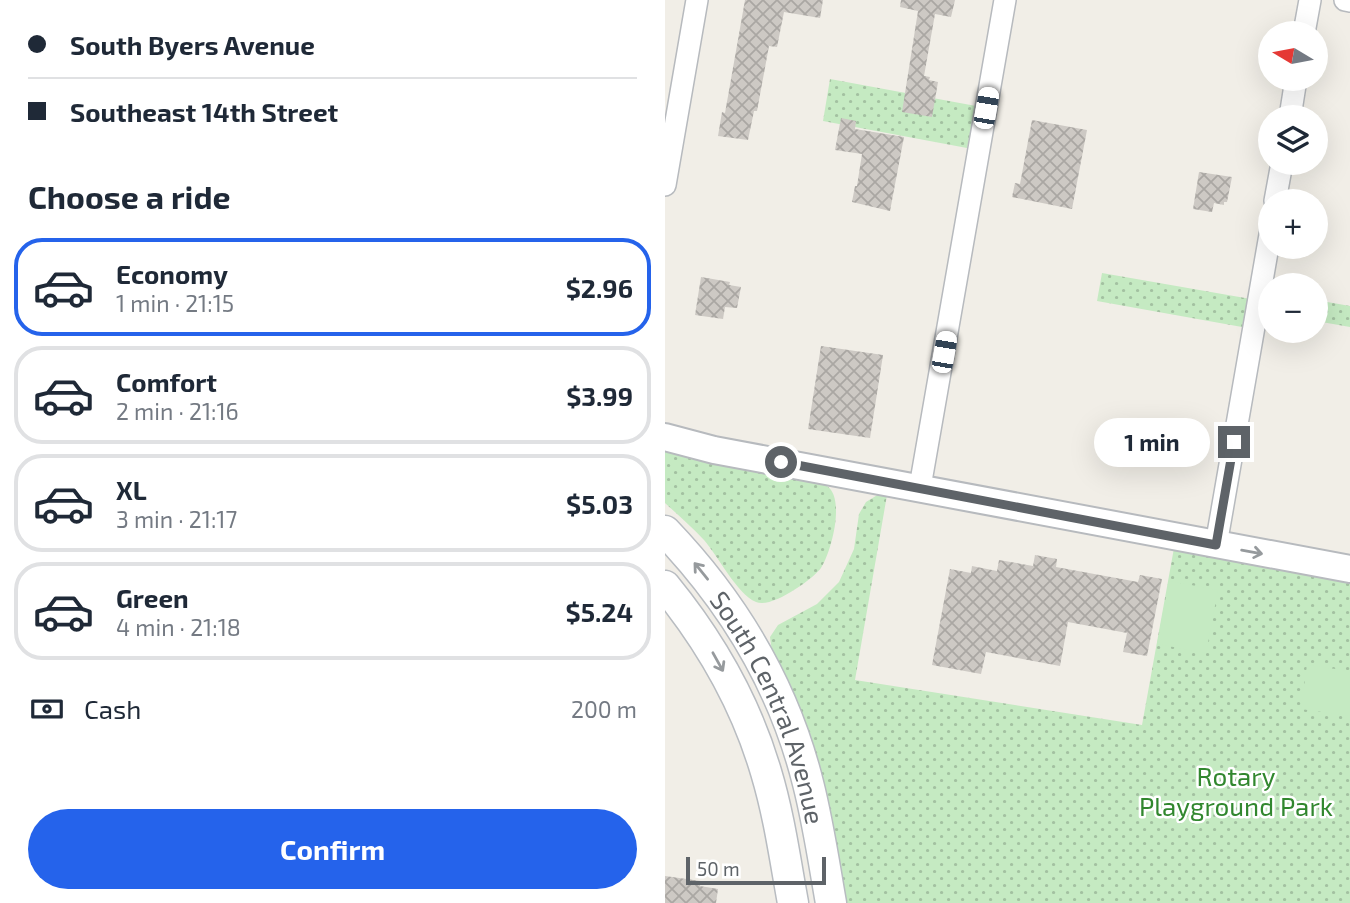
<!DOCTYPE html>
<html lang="en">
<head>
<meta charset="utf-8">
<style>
	body { margin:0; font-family:"Exo 2",sans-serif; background:#f2f2f3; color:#1f2937; height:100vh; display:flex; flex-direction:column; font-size:26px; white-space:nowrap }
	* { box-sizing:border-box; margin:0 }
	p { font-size:23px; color:#747a83 }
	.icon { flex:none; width:38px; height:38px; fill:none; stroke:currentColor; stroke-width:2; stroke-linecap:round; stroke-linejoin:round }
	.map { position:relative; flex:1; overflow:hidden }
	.sheet { display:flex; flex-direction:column; background:#fff; width:665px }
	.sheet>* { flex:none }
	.top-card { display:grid; align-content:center; height:154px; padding:0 28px; background:#fff }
	.needle { width:46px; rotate:280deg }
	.tools { position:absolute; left:593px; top:21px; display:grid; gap:14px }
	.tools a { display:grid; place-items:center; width:70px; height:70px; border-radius:50%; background:#fff; box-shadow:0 7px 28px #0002; font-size:35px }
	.scale { position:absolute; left:21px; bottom:18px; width:140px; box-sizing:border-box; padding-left:7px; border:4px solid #5e6368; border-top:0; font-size:19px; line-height:24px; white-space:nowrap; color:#5e6368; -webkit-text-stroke:5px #fff; paint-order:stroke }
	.end { position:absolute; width:32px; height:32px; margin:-16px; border:9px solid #5e6368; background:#fff; box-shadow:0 0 0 4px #fff }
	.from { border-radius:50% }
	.bubble { position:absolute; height:49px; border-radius:24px; background:#fff; box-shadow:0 7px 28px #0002; font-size:23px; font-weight:700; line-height:49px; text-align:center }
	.car { position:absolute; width:21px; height:42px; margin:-21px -10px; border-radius:9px; box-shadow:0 0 5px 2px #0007; background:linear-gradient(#fff 24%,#345 0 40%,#fff 0 76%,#345 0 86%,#fff 0) }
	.top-card b { display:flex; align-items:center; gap:24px; height:66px; font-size:26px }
	.top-card b+b { border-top:2px solid #e0e1e3 }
	.top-card i { width:18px; height:18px; background:#1f2937 }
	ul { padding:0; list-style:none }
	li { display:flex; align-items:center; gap:21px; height:98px; margin:0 14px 10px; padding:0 14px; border:4px solid #e0e1e3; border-radius:28px }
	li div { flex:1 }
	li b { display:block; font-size:26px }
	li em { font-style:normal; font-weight:700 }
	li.current { border-color:#2563eb }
	li>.icon { width:63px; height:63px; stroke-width:1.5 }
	h2 { padding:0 28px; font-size:32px; line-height:84px }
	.pay { display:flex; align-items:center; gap:18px; height:77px; padding:0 28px; font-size:26px }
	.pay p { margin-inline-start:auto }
	.cta { display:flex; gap:14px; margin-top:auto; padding:14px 28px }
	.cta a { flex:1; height:80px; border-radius:42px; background:#2563eb; color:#fff; font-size:28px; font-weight:700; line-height:80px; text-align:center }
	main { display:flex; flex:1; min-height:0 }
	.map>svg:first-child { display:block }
</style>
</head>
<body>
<main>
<section class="sheet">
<div class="top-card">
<b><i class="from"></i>South Byers Avenue</b>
<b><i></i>Southeast 14th Street</b>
</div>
<h2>Choose a ride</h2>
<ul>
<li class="current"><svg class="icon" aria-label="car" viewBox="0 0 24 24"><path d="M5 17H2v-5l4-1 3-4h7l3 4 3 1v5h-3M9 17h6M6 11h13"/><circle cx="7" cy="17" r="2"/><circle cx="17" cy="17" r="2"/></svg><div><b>Economy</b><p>1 min · 21:15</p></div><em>$2.96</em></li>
<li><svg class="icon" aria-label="car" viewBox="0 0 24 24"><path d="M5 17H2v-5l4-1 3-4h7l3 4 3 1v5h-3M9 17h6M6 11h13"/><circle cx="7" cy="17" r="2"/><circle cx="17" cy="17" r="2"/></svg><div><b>Comfort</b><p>2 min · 21:16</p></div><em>$3.99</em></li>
<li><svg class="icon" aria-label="car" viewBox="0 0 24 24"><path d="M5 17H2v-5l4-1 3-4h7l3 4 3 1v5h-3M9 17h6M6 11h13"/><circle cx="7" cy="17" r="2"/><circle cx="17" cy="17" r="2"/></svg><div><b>XL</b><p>3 min · 21:17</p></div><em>$5.03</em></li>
<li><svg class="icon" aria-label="car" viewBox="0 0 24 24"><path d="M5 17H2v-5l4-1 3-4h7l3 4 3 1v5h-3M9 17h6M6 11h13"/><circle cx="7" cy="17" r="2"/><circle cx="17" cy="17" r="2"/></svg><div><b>Green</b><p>4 min · 21:18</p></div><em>$5.24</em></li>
</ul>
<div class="pay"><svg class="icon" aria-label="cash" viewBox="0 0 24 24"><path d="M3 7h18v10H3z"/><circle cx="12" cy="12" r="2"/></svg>Cash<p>200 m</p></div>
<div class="cta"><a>Confirm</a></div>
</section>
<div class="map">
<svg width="685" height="903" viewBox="0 0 685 903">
	<defs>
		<pattern id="grass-dots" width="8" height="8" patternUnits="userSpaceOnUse" patternTransform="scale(1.75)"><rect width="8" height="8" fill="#c5eac2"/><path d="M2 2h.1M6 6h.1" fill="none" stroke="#a3c1a1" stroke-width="1.8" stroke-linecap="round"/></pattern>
		<pattern id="building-cross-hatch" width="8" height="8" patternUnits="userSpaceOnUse" patternTransform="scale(1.75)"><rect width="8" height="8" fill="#cdc9c4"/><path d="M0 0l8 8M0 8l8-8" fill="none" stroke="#aaa7a3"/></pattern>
	</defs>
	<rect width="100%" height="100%" fill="#f1eee7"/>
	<!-- grass -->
	<path fill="url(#grass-dots)" d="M 165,79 L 311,106 L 302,148 L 158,121 Z
		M 437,273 L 603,302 L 605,293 L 605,312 L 581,308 L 577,327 L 432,301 Z
		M 651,300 L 685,306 L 685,327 L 651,321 Z
		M 0,450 L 148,479 C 155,482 162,484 166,490 C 178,507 166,552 156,568 C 147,580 106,609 91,602 C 72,594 53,556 39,540 C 27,527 13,515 0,503 Z
		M 214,494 L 222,495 L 190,680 L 477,725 L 509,548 L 685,582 L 685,903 L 180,903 L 107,652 L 105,637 L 113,625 L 152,604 L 174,582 L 189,549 L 194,514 L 201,502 Z"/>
	<!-- pitch -->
	<path fill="#c5eac2" d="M 504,581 L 553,590 L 541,653 L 492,644 Z
		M 642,665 L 685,671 L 685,716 L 636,709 Z"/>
	<!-- building -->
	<path fill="url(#building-cross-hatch)" d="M 80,0 L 158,0 L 155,18 L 119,12 L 112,47 L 104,46 L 92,111 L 89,111 L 83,140 L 53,136 L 57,112 L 60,113 Z
		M 236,0 L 290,0 L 286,17 L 270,14 L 259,76 L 265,77 L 264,80 L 273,82 L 267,117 L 237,112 L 253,11 L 235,7 Z
		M 176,118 L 191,121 L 190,129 L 239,137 L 225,211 L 187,202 L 190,186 L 192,186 L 197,154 L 170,150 Z
		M 367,120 L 422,130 L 407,209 L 347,197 L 350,183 L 355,184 Z
		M 534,172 L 567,177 L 562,202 L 559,202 L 559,205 L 549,203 L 547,212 L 528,209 Z
		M 36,277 L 65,282 L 64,285 L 76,287 L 72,308 L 60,307 L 58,319 L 30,315 Z
		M 156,346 L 218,355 L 205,438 L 143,429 Z
		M 370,555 L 392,559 L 391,567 L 473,582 L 475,575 L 497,579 L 482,656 L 458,652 L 462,633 L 403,622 L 395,666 L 321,652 L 316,674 L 267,665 L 285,569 L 306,573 L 307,566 L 332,571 L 334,560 L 368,566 Z
		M 0,876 L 36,881 L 35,886 L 53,889 L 51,903 L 0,903 Z"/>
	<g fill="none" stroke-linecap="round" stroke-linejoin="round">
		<defs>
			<path id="minor" d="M 680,0 L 685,1
				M 639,33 L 645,0
				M 625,117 L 631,79
				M 0,185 L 32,0
				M 610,201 L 617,163
				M 255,487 L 340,0
				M 551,545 L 606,229"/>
			<path id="tertiary" d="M 0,437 L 49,450 L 685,569"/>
			<g id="secondary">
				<path id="s1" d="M 0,531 C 68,602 119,687 143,783 C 153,822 159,863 166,903"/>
				<path d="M 0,586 C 45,641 81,704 101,772 C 114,815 120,859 128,903"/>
			</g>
		</defs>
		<!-- minor casing -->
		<use href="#minor" stroke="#b7babe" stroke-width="24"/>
		<!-- tertiary casing -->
		<use href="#tertiary" stroke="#b7babe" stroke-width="30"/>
		<!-- secondary casing -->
		<use href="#secondary" stroke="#b8bcc1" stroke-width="33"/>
		<!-- minor -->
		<use href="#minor" stroke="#fff" stroke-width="21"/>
		<!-- tertiary -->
		<use href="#tertiary" stroke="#fff" stroke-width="26"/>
		<!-- secondary -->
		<use href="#secondary" stroke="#fff" stroke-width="30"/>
	</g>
	<!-- one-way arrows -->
	<defs><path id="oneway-shaft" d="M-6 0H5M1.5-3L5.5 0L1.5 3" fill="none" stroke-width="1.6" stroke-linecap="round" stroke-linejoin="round" transform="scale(1.75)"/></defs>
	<g stroke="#969a9d">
		<use href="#oneway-shaft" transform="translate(587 552) rotate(10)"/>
		<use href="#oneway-shaft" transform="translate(36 571) rotate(-129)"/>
		<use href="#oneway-shaft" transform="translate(53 662) rotate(61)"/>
	</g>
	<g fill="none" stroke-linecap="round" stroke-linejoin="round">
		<!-- route -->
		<path stroke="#5e6368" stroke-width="9" d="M 116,462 L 551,545 L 569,442"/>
	</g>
	<g text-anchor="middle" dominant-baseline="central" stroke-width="5" stroke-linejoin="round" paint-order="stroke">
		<!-- street labels -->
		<g font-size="26" fill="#5e6368" stroke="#fff">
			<text stroke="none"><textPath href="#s1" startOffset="208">South Central Avenue</textPath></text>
		</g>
		<!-- park labels -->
		<g font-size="26" fill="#31872e" stroke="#fff">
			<text x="571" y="775">Rotary<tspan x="571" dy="30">Playground Park</tspan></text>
		</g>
	</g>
</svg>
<div class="tools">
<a><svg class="needle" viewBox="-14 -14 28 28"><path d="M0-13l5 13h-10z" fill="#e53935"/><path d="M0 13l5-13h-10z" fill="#747a83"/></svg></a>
<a><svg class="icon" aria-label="layers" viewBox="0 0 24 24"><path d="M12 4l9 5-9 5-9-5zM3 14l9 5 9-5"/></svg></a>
<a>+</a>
<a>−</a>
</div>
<div class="scale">50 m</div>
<i class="end from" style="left:116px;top:462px"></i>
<i class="end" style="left:569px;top:442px"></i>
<div class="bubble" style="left:429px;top:418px;width:116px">1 min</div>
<i class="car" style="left:321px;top:108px;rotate:10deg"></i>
<i class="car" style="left:279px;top:352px;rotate:10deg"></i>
</div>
</main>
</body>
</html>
